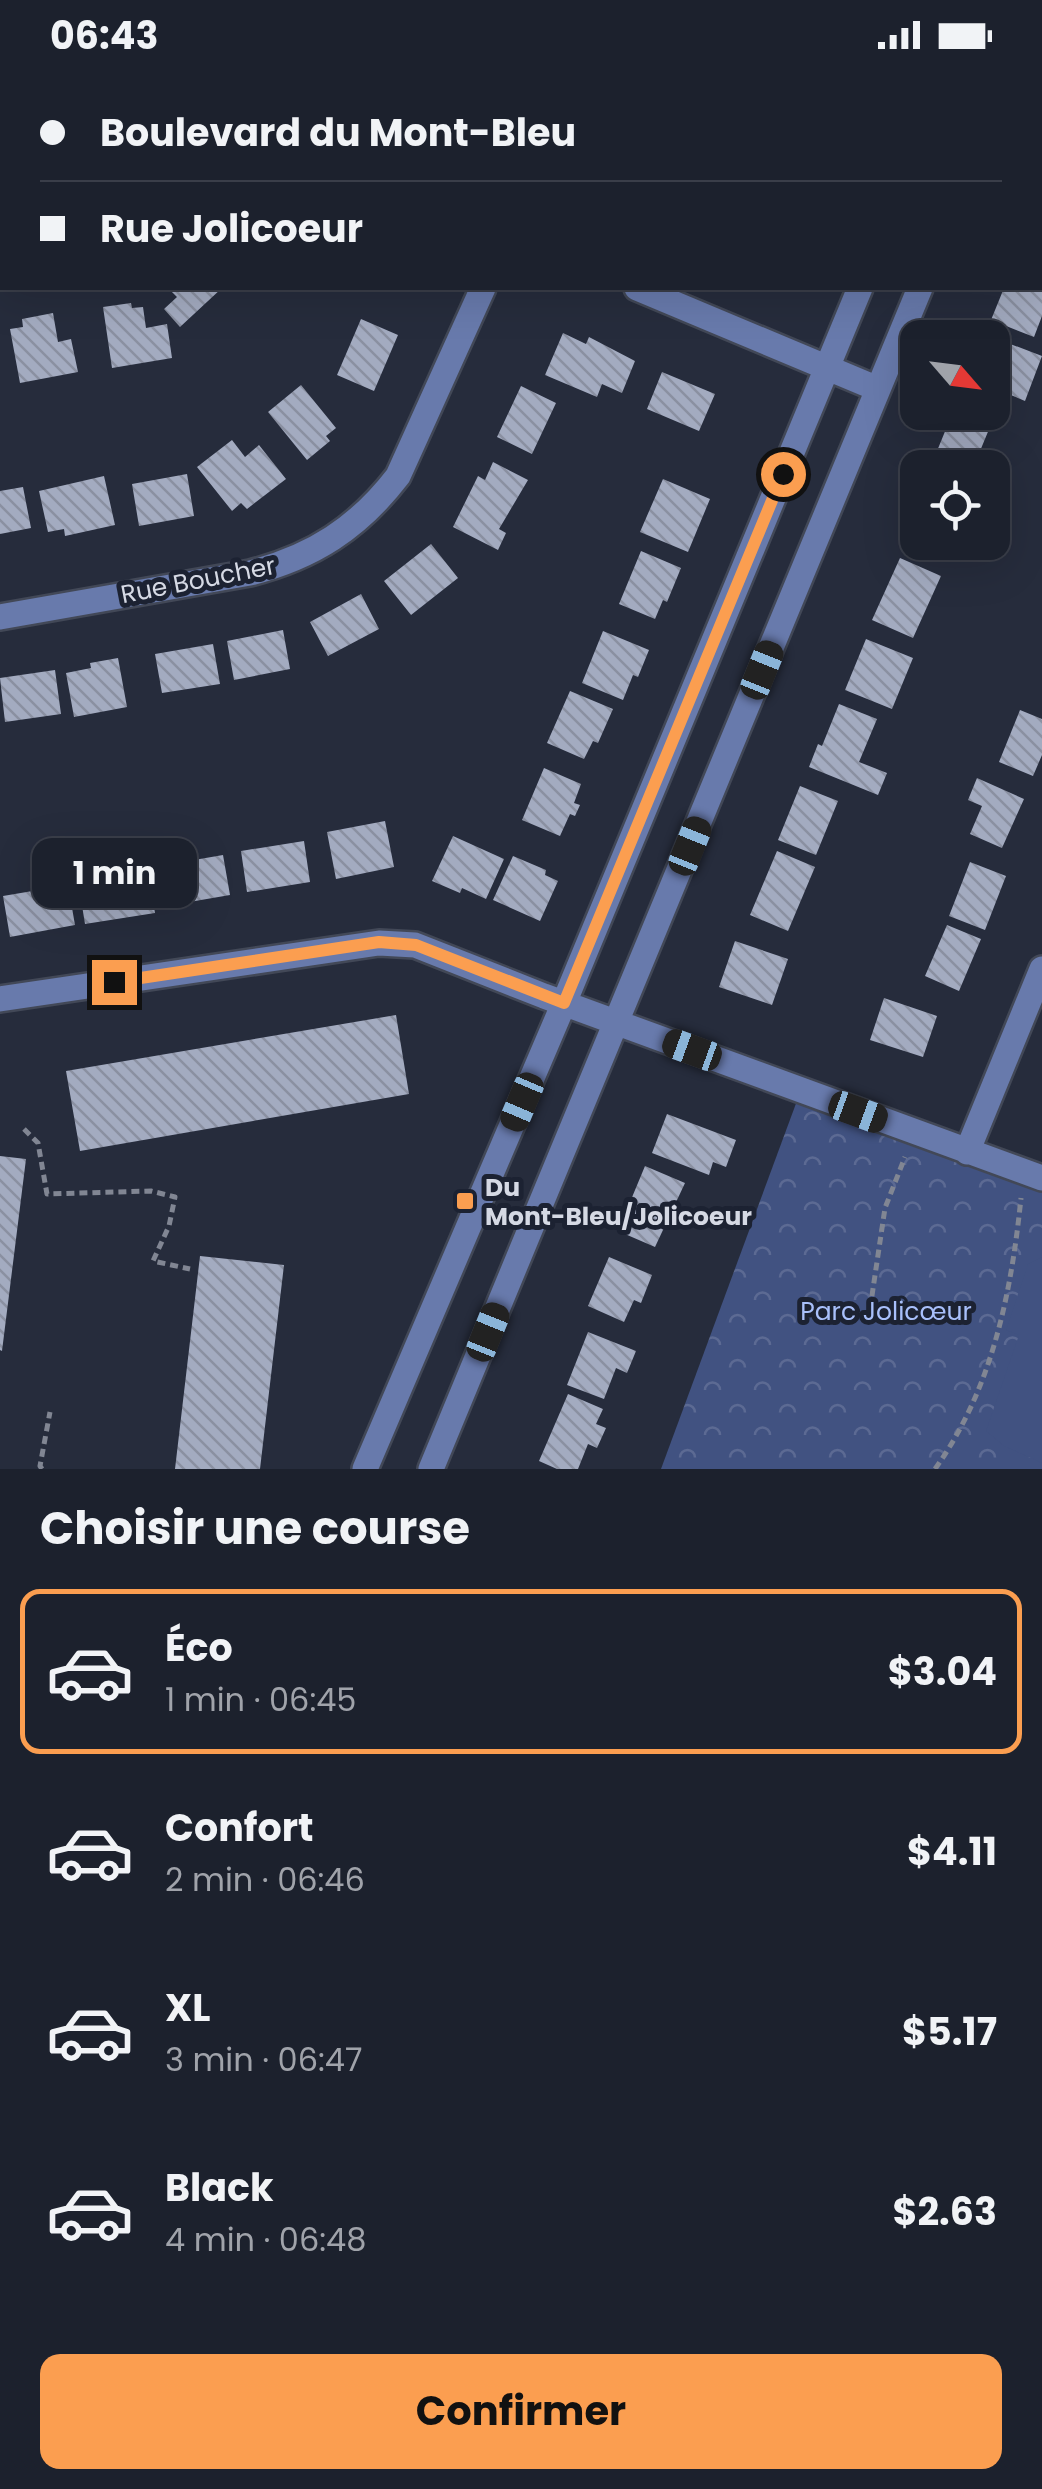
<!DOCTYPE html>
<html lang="fr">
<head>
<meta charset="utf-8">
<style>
	body { margin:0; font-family:Poppins,sans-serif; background:#252935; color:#f1f3f6; height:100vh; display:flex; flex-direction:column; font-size:38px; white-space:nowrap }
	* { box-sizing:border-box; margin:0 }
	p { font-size:32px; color:#a0a3aa }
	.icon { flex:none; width:55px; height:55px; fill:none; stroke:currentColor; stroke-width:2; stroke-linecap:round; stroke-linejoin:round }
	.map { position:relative; height:1399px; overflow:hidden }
	.sheet { display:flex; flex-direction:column; background:#1c212d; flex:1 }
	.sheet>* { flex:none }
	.guide { position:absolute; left:0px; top:0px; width:1042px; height:220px; box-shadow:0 10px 40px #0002,0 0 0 2px #3a3e49; display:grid; align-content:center; height:220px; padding:0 40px; background:#1c212d }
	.needle { width:65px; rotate:118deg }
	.fabs { position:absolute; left:900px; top:250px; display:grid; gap:20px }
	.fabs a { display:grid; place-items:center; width:110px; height:110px; border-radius:20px; background:#1c212d; box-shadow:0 10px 40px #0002,0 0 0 2px #3a3e49; font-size:50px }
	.end { position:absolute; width:45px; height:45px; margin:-22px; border:12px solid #fb9e50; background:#111; box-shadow:0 0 0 5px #111 }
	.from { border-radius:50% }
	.bubble { position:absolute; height:70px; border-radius:20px; background:#1c212d; box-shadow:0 10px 40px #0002,0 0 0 2px #3a3e49; font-size:32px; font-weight:700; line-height:70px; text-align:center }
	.car { position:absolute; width:30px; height:60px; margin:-30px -15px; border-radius:12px; box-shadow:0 0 8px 2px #0007; background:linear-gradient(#222 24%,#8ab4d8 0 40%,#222 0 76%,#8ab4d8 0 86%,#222 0) }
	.guide b { display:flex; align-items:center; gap:35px; height:95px; font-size:38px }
	.guide b+b { border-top:2px solid #3a3e49 }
	.guide i { width:25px; height:25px; background:#f1f3f6 }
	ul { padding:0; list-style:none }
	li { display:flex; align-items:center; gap:30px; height:165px; margin:0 20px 15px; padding:0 20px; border:5px solid transparent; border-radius:20px }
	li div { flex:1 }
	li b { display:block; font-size:38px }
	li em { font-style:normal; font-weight:700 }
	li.active { border-color:#fb9e50 }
	li>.icon { width:90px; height:90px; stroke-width:1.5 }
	h2 { padding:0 40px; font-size:45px; line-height:120px }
	.primary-button { display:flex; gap:20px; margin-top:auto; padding:20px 40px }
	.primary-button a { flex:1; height:115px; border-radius:20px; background:#fb9e50; color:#111; font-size:40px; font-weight:700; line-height:115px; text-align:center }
	.status { display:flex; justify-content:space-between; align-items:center; height:70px; padding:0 50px; background:#1c212d; direction:ltr }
	.status svg { height:28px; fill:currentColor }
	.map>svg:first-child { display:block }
</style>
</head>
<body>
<div class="status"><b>06:43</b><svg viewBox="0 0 49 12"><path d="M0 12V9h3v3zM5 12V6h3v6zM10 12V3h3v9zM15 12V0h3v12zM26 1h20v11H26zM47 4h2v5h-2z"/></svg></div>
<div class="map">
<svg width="1042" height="1399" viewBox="0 0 1042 1399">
	<defs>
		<pattern id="park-crowns" width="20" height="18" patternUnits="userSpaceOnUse" patternTransform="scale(2.5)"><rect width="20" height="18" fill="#415281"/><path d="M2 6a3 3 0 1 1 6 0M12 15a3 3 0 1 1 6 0" fill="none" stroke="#5c6a93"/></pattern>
		<pattern id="building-back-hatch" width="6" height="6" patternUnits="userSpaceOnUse" patternTransform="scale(2.5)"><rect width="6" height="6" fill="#a3abc0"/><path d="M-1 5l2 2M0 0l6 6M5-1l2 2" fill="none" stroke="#8a90a1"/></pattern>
	</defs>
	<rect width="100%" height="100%" fill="#262c3c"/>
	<!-- park -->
	<path fill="url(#park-crowns)" d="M 801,1020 L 1042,1108 L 1042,1399 L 661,1399 Z"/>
	<!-- pitch -->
	<path fill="#415281" d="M 1042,1187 L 1042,1393 L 1004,1376 L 986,1361 L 1019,1265 L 1006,1260 L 1028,1194 Z"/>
	<!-- building -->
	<path fill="url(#building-back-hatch)" d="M 168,218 L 222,218 L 180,257 L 164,239 L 177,227 Z
		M 1004,218 L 1042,218 L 1042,246 L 1034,267 L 991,250 Z
		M 131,233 L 132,238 L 143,237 L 146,258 L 167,254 L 172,288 L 112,298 L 103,237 Z
		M 53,243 L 58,272 L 71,269 L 78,302 L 20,313 L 10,259 L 23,257 L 22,249 Z
		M 361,249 L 398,265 L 374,321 L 337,305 Z
		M 563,263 L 586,274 L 589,267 L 635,291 L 622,323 L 602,314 L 597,327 L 545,305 Z
		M 992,267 L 1042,286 L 1025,331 L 1006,323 L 998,344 L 992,342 Z
		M 662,302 L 715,324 L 699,361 L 647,339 Z
		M 301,315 L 336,358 L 326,366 L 330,371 L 307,390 L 268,342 Z
		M 521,316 L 556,333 L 532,384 L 497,367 Z
		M 953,342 L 969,342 L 992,352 L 973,398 L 930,398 Z
		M 232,370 L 245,387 L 259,375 L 286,409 L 247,439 L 241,433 L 232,441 L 197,397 Z
		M 493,392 L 528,410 L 499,459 L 506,463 L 498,480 L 453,457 L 478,406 L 485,410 Z
		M 187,404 L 194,446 L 139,456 L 132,414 Z
		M 104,406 L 115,455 L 65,466 L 64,459 L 48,462 L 39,421 Z
		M 663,409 L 710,429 L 688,482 L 640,462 Z
		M 23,417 L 31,458 L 0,464 L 0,421 Z
		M 917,446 L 918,472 L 947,472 L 940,489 L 905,475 Z
		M 431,474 L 458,508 L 411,545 L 384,511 Z
		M 641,481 L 681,498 L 667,532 L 663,530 L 655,549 L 619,534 Z
		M 900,488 L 941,506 L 913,568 L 872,550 Z
		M 361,524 L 379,559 L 328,586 L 310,552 Z
		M 283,560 L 290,599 L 234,610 L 227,571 Z
		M 603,561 L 649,580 L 638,607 L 633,605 L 623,630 L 582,613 Z
		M 866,569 L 913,588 L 892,639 L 845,620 Z
		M 213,574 L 220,614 L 162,623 L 155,584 Z
		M 118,588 L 127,637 L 74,647 L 66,603 L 91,598 L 90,593 Z
		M 55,600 L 61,644 L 5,652 L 0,608 Z
		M 570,621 L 613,639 L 598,673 L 593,671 L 584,689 L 547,673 Z
		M 839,634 L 877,649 L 859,692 L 887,703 L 878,725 L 809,697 L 818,674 L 822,676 Z
		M 1020,640 L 1042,649 L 1042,685 L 1033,706 L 999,692 Z
		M 544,698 L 581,714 L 574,733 L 580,735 L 575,746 L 570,744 L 560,766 L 522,750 Z
		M 977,708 L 1024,729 L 1002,778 L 970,764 L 982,736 L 968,730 Z
		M 800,716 L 838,731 L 816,785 L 778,770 Z
		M 385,751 L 394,797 L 336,809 L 327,762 Z
		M 453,766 L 504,789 L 486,829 L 462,818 L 460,823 L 432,811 Z
		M 304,771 L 310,812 L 247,822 L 241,781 Z
		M 177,779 L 179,789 L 193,786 L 194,790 L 223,785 L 230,825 L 172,835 L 163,781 Z
		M 777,781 L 815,797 L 788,861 L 750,845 Z
		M 513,786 L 546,800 L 545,805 L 558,811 L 540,851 L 493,830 Z
		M 970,792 L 1006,806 L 985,860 L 949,846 Z
		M 147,795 L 155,843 L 85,854 L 78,811 L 111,806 L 110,801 Z
		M 68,815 L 75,855 L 10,867 L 3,826 Z
		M 947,855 L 981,869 L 959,921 L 925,906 Z
		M 735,871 L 788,889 L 772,935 L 719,917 Z
		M 884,928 L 937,946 L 923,987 L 870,970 Z
		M 396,945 L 409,1024 L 80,1081 L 66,1001 Z
		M 667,1044 L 736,1070 L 726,1097 L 713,1092 L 709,1105 L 652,1083 Z
		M 0,1086 L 26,1089 L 2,1281 L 0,1280 Z
		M 645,1096 L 685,1113 L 655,1177 L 618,1161 Z
		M 200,1186 L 284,1195 L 260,1399 L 175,1399 Z
		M 609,1187 L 652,1205 L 641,1233 L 634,1230 L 624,1252 L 588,1236 Z
		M 588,1262 L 636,1281 L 627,1303 L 616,1298 L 604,1329 L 567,1315 Z
		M 568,1324 L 603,1339 L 596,1354 L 606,1358 L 597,1378 L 588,1374 L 578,1399 L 557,1399 L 539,1391 Z"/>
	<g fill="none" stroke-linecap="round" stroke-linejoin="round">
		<defs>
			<path id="minor" d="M 128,0 L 134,2
				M 192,2 L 193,0
				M 950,2 L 951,0
				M 1009,2 L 1010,0
				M 0,181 L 2,181
				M 637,218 L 878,319
				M 0,547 L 250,503 C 313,487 358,458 398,406 L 483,218
				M 0,929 L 379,873 L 415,875 L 544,926 L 1042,1108
				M 967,1082 L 1042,899
				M 365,1399 L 564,933 L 860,218
				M 431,1399 L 920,218"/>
		</defs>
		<!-- minor casing -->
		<use href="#minor" stroke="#424857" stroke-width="30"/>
		<!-- path -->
		<path stroke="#818693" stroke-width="5" stroke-dasharray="8 5" stroke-linecap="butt" d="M 24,1059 L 38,1073 L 47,1124 L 151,1121 L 175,1127 L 169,1156 L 153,1191 L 190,1199
			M 870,1239 L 885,1138 L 905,1087
			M 42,1399 L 40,1396 L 50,1342
			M 935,1399 C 992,1319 1011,1225 1021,1128"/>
		<!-- minor -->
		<use href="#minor" stroke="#687aac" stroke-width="25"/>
	</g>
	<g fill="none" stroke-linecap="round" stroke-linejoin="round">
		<!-- route -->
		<path stroke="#fb9e50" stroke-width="12" d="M 114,912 L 379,872 L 416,875 L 564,933 L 783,404"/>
	</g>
	<!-- markers -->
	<rect fill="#fb9e50" stroke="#1c2232" stroke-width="4" x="455" y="1121" width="20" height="20" rx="5"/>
	<g text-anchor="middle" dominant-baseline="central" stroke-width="10" stroke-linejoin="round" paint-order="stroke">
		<!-- street labels -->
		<g font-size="25" fill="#d5d9e4" stroke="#1c2232">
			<text transform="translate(198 510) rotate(-11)">Rue Boucher</text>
		</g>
		<!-- poi labels -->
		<g font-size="25" font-weight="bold" fill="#d5d9e4" stroke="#1c2232" text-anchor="start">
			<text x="485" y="1117">Du<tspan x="485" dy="29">Mont-Bleu/Jolicoeur</tspan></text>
		</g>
		<!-- park labels -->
		<g font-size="25" fill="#a9c0fb" stroke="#1c2232">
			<text x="886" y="1241">Parc Jolicœur</text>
		</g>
	</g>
</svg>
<div class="fabs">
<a><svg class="needle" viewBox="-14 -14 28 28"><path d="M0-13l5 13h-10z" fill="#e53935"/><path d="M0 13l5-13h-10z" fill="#a0a3aa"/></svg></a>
<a><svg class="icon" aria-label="locate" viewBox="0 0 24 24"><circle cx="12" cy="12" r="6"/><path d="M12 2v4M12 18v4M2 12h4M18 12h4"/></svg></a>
</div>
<i class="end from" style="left:783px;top:404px"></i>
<i class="end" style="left:114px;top:912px"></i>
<div class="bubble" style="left:32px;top:768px;width:165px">1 min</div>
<i class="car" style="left:762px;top:600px;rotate:22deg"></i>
<i class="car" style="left:690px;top:776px;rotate:22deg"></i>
<i class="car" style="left:692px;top:980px;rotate:290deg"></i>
<i class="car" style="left:522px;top:1032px;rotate:203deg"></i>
<i class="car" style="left:858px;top:1042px;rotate:110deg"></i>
<i class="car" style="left:488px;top:1262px;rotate:22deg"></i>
<div class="guide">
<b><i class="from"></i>Boulevard du Mont-Bleu</b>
<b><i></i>Rue Jolicoeur</b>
</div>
</div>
<section class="sheet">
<h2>Choisir une course</h2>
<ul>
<li class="active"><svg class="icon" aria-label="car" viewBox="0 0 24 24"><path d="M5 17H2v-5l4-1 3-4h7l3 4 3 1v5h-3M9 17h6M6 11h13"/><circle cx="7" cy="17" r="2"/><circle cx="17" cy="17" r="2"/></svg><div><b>Éco</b><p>1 min · 06:45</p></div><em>$3.04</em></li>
<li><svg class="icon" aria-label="car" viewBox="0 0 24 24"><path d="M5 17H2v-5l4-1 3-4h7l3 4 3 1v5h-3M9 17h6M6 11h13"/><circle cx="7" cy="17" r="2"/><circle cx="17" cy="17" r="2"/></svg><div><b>Confort</b><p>2 min · 06:46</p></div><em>$4.11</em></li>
<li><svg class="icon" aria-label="car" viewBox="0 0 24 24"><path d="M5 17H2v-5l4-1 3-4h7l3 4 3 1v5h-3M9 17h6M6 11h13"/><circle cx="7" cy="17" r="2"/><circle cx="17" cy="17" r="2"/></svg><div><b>XL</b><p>3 min · 06:47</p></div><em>$5.17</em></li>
<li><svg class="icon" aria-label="car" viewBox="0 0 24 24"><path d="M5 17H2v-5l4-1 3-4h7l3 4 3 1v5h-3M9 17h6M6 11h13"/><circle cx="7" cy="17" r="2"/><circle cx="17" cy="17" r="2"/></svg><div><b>Black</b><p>4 min · 06:48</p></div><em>$2.63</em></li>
</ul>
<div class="primary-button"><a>Confirmer</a></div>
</section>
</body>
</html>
